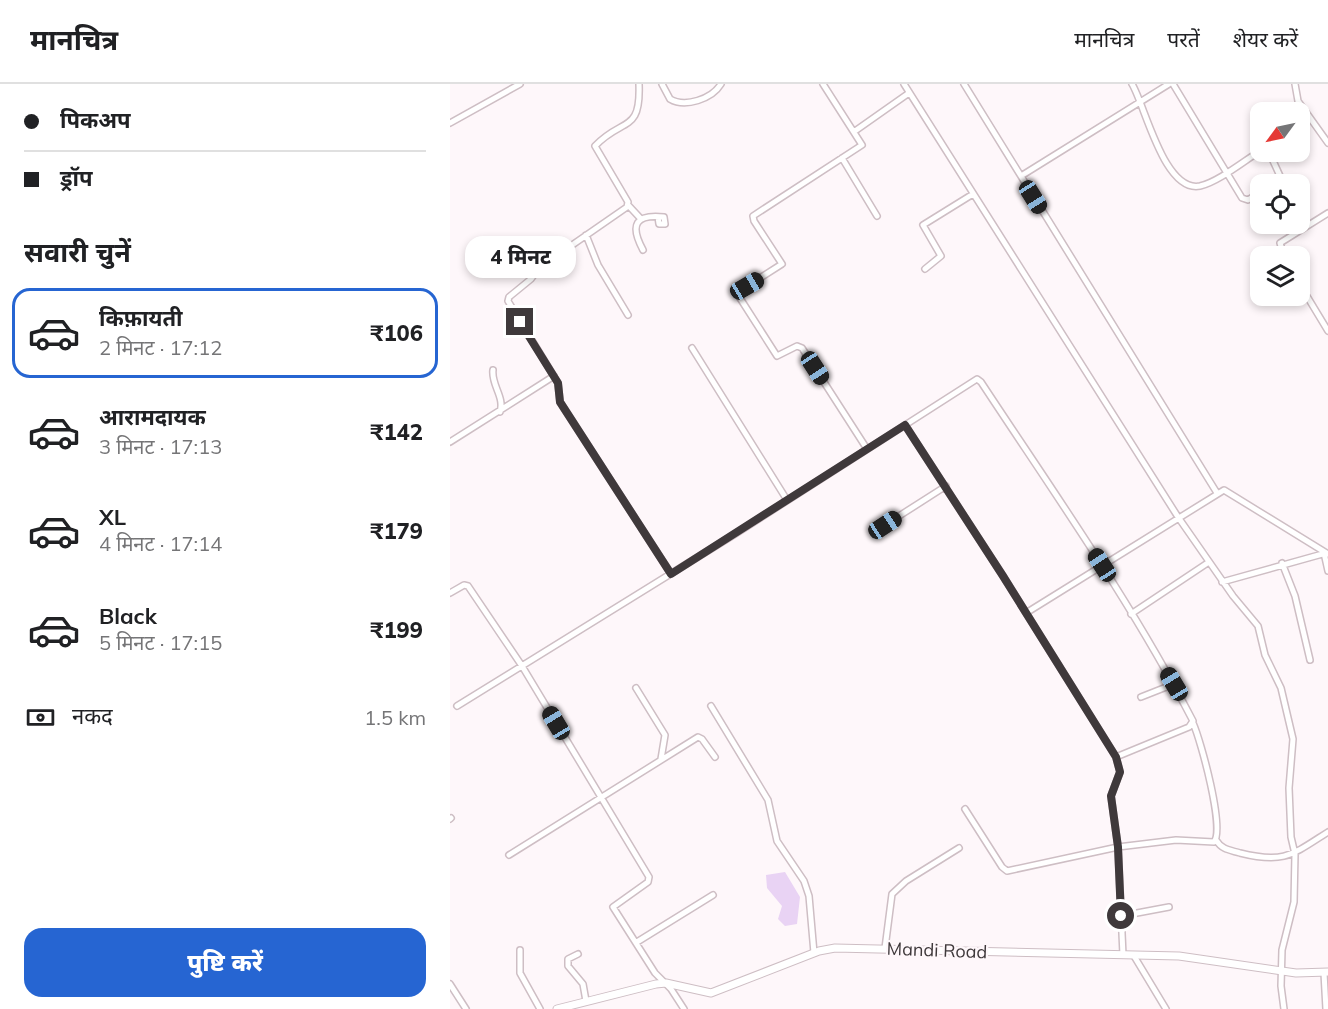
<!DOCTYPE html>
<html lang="hi">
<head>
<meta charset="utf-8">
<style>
	body { margin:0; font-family:Mulish,"Noto Sans Devanagari",sans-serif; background:#f6f6f6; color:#202124; height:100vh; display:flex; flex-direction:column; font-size:22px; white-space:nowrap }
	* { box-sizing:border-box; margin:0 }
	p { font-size:20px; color:#757577 }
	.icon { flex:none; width:33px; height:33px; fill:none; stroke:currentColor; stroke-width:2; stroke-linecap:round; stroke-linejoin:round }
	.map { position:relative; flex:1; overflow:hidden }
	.side { display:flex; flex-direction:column; background:#fff; width:450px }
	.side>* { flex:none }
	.hud { display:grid; align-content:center; height:132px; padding:0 24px; background:#fff }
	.needle { width:39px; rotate:237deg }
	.buttons { position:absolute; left:800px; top:18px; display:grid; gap:12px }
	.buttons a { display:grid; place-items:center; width:60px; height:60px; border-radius:12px; background:#fff; box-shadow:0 3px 9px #0003; font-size:30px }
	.end { position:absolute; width:27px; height:27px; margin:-14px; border:8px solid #3f393b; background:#fff; box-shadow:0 0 0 3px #fff }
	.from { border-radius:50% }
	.bubble { position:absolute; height:42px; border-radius:18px; background:#fff; box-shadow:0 3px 9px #0003; font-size:20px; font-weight:800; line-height:42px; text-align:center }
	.car { position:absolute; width:18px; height:36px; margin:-18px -9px; border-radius:8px; box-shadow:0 0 4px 2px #0007; background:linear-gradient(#222 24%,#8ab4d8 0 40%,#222 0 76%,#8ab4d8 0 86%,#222 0) }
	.hud b { display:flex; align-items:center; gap:21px; height:57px; font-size:22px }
	.hud b+b { border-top:2px solid #e0e0e0 }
	.hud i { width:15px; height:15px; background:#202124 }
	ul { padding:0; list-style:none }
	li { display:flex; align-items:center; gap:18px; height:90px; margin:0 12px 9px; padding:0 12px; border:3px solid transparent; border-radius:18px }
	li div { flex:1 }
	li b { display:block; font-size:22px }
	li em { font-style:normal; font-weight:800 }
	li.selected { border-color:#2665d2 }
	li>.icon { width:54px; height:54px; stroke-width:1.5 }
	h2 { padding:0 24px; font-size:27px; line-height:72px }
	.pay { display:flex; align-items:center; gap:15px; height:66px; padding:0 24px; font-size:22px }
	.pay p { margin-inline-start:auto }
	.action { display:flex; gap:12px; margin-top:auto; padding:12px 24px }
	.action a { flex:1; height:69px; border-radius:18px; background:#2665d2; color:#fff; font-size:24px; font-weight:800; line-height:69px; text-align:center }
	header { display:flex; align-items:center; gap:36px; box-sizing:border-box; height:84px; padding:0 30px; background:#fff; border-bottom:2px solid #e0e0e0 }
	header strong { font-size:28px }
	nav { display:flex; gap:33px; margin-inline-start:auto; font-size:21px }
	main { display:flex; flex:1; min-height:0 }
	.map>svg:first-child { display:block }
</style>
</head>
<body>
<header>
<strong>मानचित्र</strong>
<nav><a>मानचित्र</a><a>परतें</a><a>शेयर करें</a></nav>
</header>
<main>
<section class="side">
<div class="hud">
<b><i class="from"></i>पिकअप</b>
<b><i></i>ड्रॉप</b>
</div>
<h2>सवारी चुनें</h2>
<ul>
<li class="selected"><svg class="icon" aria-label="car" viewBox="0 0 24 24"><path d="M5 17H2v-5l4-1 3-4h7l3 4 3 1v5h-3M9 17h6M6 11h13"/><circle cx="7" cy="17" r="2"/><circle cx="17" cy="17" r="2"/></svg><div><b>किफ़ायती</b><p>2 मिनट · 17:12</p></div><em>₹106</em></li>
<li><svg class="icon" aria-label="car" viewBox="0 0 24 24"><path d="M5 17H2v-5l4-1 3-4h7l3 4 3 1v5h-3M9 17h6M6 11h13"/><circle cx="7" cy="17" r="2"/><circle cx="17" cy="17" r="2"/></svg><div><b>आरामदायक</b><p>3 मिनट · 17:13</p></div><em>₹142</em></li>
<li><svg class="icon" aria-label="car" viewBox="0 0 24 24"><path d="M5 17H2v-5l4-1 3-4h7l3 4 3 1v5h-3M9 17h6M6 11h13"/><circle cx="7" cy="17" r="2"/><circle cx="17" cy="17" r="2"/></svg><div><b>XL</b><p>4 मिनट · 17:14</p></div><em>₹179</em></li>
<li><svg class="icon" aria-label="car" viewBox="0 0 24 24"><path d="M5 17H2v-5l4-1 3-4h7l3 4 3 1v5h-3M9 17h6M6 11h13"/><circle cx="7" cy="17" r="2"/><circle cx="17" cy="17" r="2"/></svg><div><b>Black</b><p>5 मिनट · 17:15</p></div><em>₹199</em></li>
</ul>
<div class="pay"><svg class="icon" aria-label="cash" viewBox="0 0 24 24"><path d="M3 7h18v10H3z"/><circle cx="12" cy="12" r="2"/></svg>नकद<p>1.5 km</p></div>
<div class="action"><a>पुष्टि करें</a></div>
</section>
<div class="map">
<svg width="878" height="925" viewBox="0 0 878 925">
	<rect width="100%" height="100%" fill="#fef7fa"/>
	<!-- water -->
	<path fill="#e9d3f4" d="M 335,788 L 350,813 L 347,840 L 335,842 L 328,835 L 332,822 L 317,804 L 316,791 Z"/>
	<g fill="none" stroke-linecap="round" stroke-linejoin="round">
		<defs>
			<path id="minor" d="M 189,0 C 191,50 172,33 145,62 L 178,118 L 177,123 L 89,184 L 81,195 L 59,213 L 58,217 L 108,299 L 110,318 L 221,490
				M 212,0 L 220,15 C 235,24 262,15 271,0
				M 373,0 L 412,61 L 303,132 L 304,137 L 332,180 L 291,206 L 288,211 L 327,272 L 347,262 L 352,264 L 417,365
				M 454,0 L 728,433 L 783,512 L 808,542 L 815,571 L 831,604 L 843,655 L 839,704 L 841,753 L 845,770 L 844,818 L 832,866 L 831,902 L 834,925
				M 514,0 L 767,409
				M 682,0 C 695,21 714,109 750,102 C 768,98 794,77 810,67
				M 723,0 L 792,114 L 798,116 L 810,108
				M 845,0 L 848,17 L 878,59
				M 0,39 L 70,0
				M 405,47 L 459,9
				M 819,68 L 830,92 L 821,100
				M 392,74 L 427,132
				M 571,92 L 719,0
				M 178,121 L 191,135
				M 136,151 L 148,181 L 178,231
				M 193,166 C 179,140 186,130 214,133 L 215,140 L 209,140 L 208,133
				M 834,172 L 830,159 L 878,129
				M 475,185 L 491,172 L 473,141 L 523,110
				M 849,199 L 878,247
				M 242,264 L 337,416
				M 43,286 C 41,301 55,313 50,328
				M 455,341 L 553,492 L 666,673 L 670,688 L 661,712 L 668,763 L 673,871
				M 0,358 L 104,292
				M 435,441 L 496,402
				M 874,469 L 878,487
				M 832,479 L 845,512 L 860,576
				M 772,498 L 876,469
				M 0,509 L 14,501 L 18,502 L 72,582 L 199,793 L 198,798 L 163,823 L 205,889 L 221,905 L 234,925
				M 576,529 L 774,406 L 878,470
				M 681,530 L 759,478
				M 186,604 L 215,651 L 211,675
				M 691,613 L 724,600
				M 7,622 L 285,450 L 527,295 L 531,298 C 604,409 682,519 743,637 L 739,643 L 666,673
				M 261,622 L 318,716 L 327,757 L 354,797 L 359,812 L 364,869
				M 515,725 L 552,783 L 557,787 L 668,763 L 726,756 L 764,758 C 775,745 751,657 743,639
				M 0,735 L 1,734
				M 766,756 C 772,766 780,766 790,769 C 834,780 842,771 878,748
				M 59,771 L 248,653 L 252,655 L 265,673
				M 671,832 L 719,823
				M 187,858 L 263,811
				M 435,864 L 442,810 L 456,797 L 509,764
				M 70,866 L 70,889 L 90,925
				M 128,870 L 118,875 L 118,882 L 133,900 L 136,917
				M 684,872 L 716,925
				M 874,889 L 876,925
				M 0,900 L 16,925"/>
			<path id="tertiary" d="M 107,925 L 206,900 L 216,899 L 261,909 L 369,867 L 385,864 L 729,872 L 846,889 L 878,888"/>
		</defs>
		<!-- minor casing -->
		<use href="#minor" stroke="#cebec4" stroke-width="8"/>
		<!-- tertiary casing -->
		<use href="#tertiary" stroke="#cebec4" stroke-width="9"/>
		<!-- minor -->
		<use href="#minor" stroke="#fff" stroke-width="5"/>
		<!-- tertiary -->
		<use href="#tertiary" stroke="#fff" stroke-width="7"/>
	</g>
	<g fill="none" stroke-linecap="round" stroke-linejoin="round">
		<!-- route -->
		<path stroke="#3f393b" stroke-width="8" d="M 70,238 L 108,299 L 110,318 L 221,490 L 455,341 L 553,492 L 666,673 L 670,688 L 661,712 L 668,763 L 671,832"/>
	</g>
	<g text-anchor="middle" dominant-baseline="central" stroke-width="4.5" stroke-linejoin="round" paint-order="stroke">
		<!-- street labels -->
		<g font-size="18" fill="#3f393b" stroke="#fef7fa">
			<text transform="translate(487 866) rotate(2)">Mandi Road</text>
		</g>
	</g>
</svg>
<div class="buttons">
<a><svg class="needle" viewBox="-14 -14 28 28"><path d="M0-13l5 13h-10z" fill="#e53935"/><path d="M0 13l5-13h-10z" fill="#757577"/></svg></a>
<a><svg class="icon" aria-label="locate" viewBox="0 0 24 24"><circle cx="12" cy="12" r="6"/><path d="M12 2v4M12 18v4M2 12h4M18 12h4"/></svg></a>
<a><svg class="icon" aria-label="layers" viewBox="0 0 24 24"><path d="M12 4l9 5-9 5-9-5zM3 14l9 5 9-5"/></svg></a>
</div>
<i class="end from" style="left:671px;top:832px"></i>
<i class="end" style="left:70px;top:238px"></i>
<div class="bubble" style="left:15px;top:152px;width:111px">4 मिनट</div>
<i class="car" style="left:583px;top:113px;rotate:148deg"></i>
<i class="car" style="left:297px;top:202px;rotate:60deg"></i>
<i class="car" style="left:365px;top:284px;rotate:147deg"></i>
<i class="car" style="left:435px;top:441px;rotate:57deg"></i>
<i class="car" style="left:652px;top:481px;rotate:327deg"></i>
<i class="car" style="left:724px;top:600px;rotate:329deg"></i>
<i class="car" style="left:106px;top:639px;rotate:329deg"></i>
</div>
</main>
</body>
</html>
